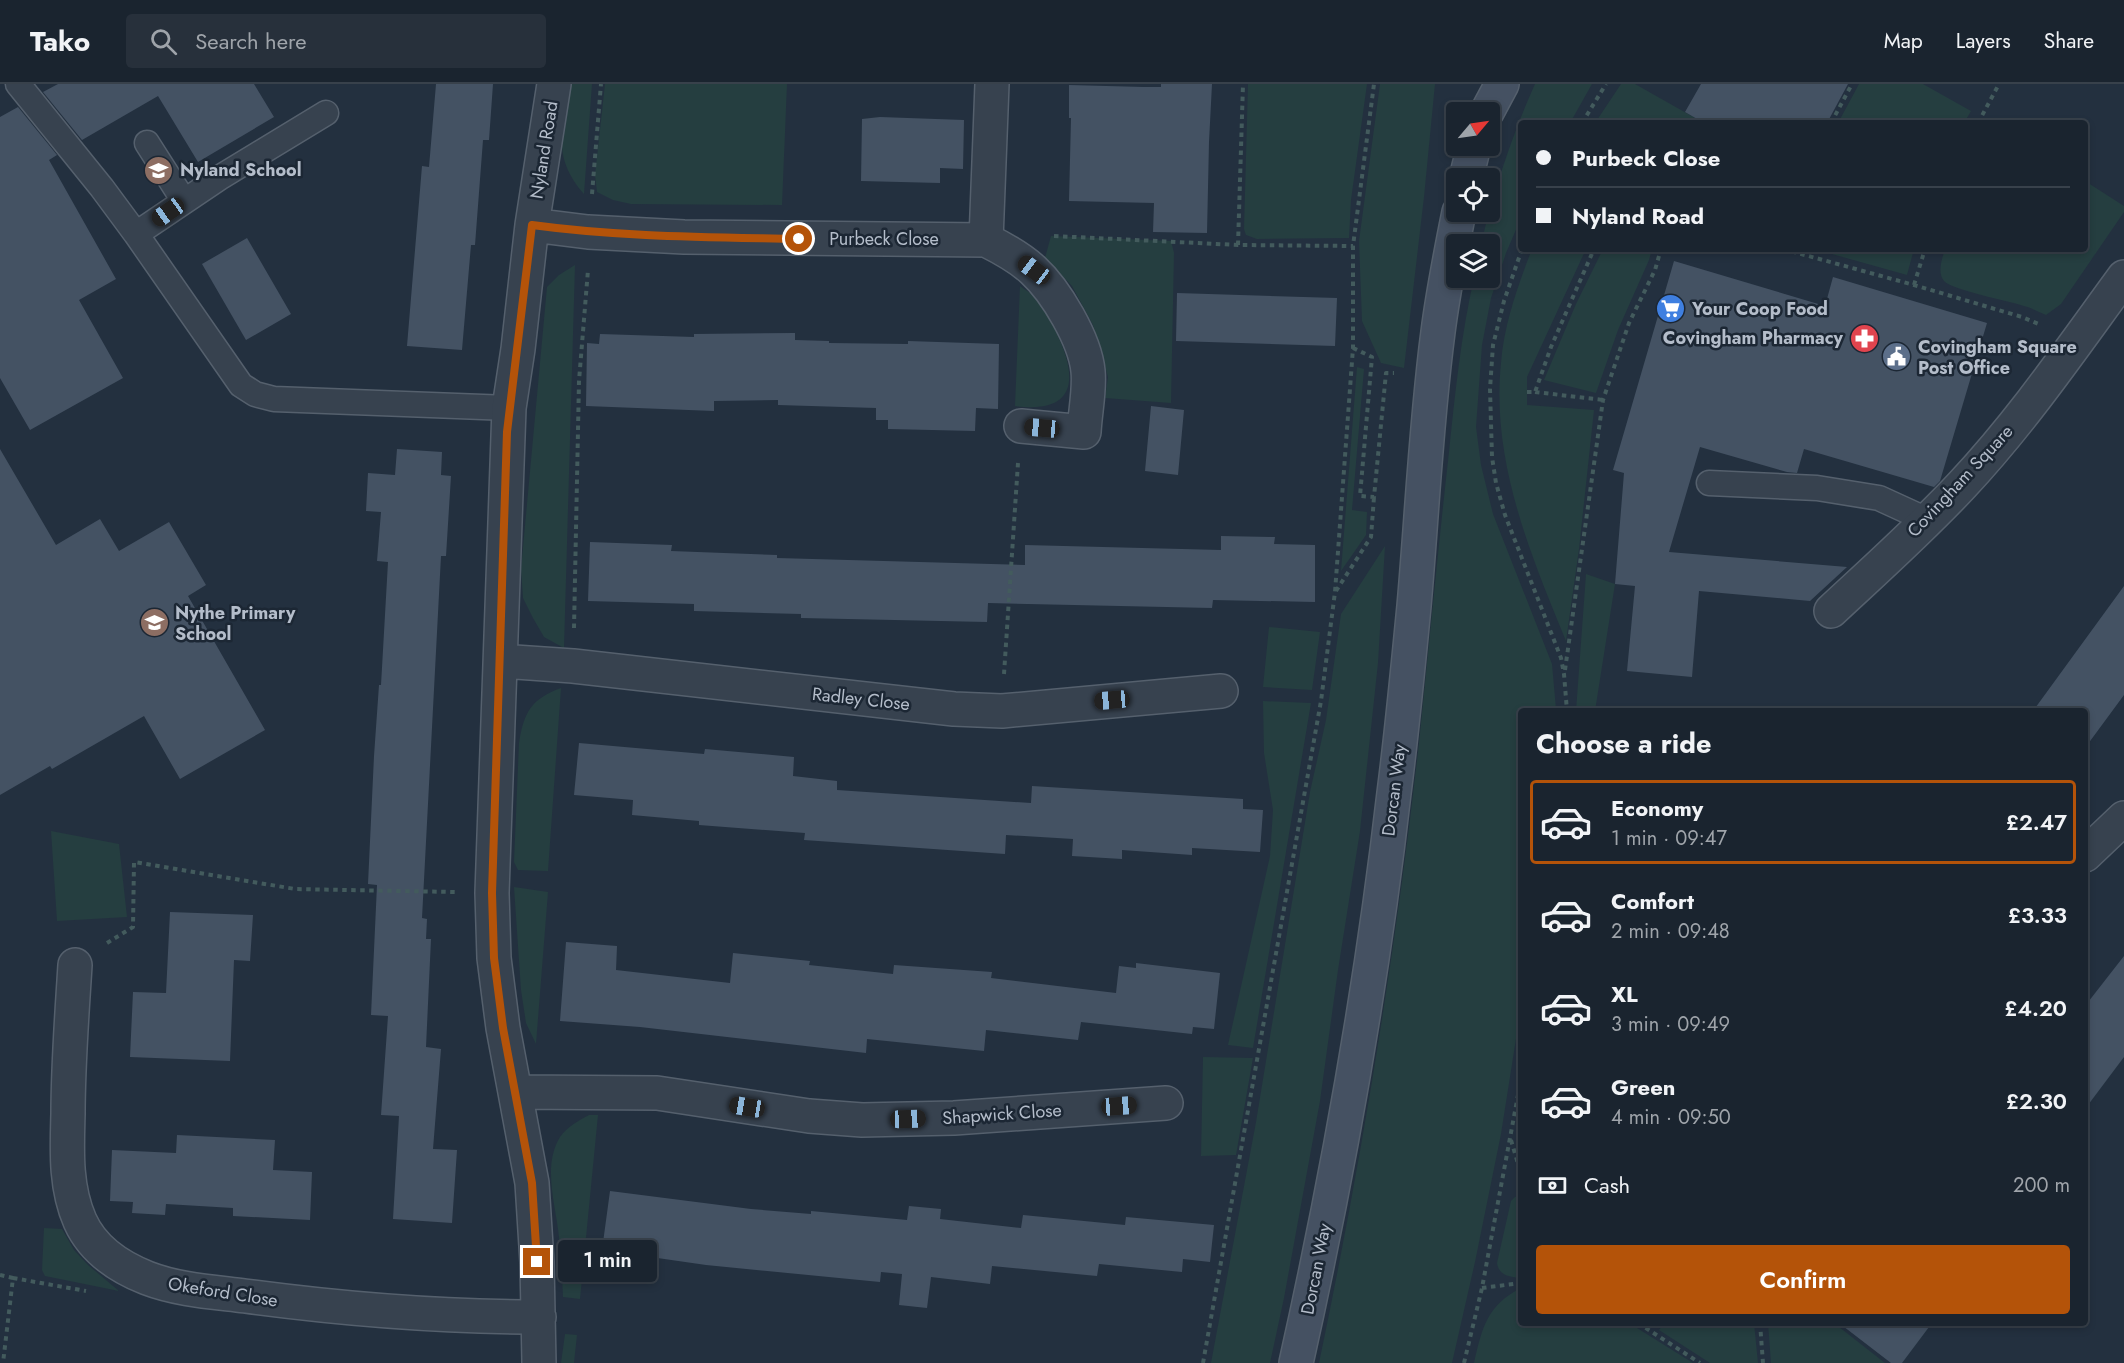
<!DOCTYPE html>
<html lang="en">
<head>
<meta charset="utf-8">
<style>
	body { margin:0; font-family:Jost,sans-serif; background:#27303b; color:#f1f3f6; height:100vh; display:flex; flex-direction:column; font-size:22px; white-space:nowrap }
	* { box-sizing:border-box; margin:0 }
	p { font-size:20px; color:#9fa4aa }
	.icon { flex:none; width:33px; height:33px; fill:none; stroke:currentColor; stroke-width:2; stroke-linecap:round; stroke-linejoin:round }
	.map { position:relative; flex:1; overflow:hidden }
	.side { position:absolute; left:1518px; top:624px; width:570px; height:618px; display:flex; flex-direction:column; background:#1a242f; border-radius:6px; box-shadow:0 3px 9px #0003,0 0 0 2px #38414b }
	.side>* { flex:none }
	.top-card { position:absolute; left:1518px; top:36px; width:570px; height:132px; border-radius:6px; box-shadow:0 3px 9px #0003,0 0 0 2px #38414b; display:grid; align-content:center; height:132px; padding:0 18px; background:#1a242f }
	.needle { width:39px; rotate:61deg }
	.fabs { position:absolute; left:1446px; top:18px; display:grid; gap:12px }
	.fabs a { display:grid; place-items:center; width:54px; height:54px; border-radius:6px; background:#1a242f; box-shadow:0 3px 9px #0003,0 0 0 2px #38414b; font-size:30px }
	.end { position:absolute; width:27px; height:27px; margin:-14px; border:8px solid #b45309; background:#fff; box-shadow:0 0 0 3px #fff }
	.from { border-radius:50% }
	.bubble { position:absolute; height:42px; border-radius:6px; background:#1a242f; box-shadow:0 3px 9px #0003,0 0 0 2px #38414b; font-size:20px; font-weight:600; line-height:42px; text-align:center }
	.car { position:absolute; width:18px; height:36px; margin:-18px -9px; border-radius:8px; box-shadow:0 0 4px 2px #0007; background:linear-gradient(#222 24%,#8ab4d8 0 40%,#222 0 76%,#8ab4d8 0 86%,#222 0) }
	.top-card b { display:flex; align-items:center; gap:21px; height:57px; font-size:22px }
	.top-card b+b { border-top:2px solid #38414b }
	.top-card i { width:15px; height:15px; background:#f1f3f6 }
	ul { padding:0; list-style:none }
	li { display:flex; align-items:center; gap:18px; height:84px; margin:0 12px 9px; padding:0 6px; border:3px solid transparent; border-radius:6px }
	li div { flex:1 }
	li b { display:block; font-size:22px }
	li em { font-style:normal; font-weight:600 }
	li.current { border-color:#b45309 }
	li>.icon { width:54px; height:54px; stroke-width:1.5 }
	h2 { padding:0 18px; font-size:27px; line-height:72px }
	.pay { display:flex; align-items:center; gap:15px; height:66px; padding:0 18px; font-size:22px }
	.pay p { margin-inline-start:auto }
	.button { display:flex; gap:12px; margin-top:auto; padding:12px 18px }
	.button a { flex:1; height:69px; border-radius:6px; background:#b45309; color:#fff; font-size:24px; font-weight:600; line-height:69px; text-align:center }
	header { display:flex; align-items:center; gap:36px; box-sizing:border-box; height:84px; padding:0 30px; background:#1a242f; border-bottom:2px solid #38414b }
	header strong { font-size:28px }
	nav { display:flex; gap:33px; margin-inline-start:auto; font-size:21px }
	.search { width:420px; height:54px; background:#27303b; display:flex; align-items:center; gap:15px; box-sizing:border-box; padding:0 21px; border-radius:6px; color:#9fa4aa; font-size:22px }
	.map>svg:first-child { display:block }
</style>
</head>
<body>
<header>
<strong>Tako</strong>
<div class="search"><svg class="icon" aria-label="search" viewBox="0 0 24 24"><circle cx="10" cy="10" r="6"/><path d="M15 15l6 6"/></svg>Search here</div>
<nav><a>Map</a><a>Layers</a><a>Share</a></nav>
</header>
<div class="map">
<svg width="2124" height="1279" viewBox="0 0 2124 1279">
	<rect width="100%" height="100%" fill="#23303f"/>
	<!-- green -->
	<path fill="#253e40" d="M 571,0 L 592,0 L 584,110 C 551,72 562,45 571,0 Z
		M 605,0 L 787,0 L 782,121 L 631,120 L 613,116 L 597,108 L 595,91 Z
		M 1248,0 L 1367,0 L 1351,116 L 1349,154 L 1257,155 L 1246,151 L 1244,145 Z
		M 1380,0 L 1435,0 L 1424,113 L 1404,284 L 1381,279 L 1362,237 L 1359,157 Z
		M 1535,0 L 1592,0 L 1570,39 L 1521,39 L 1521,134 L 1506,169 L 1491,214 L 1482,261 L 1476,343 L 1481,381 L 1493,430 L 1552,580 L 1556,625 L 1556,627 L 1521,627 L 1521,923 L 1501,1050 L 1475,1178 L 1452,1279 L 1319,1279 C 1362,1074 1396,867 1419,659 C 1429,562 1438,465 1449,368 C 1455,310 1461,251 1474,194 L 1490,194 L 1490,160 L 1481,160 C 1494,106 1512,51 1535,0 Z
		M 1621,0 L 1635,0 L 1704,39 L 1595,39 Z
		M 1859,0 L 1923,0 L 1971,27 L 1964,39 L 1838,39 Z
		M 2085,97 L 2124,122 L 2124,128 L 2061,220 L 2046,231 C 2039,228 2032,224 2024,222 C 2009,217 1952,206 1944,197 C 1937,188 1942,175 1945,165 L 2085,165 Z
		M 1051,152 L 1171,157 L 1174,169 L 1171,319 L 1105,314 L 1108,293 L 1093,241 L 1072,202 L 1045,174 Z
		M 1532,165 L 1586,165 L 1527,293 L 1527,321 L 1594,326 L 1579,465 L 1566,557 C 1530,469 1491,377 1501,279 C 1504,240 1518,201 1532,165 Z
		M 1603,165 L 1652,165 L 1649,176 L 1618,246 L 1596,309 L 1544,296 L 1576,220 Z
		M 1814,165 L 1914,165 L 1907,191 Z
		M 575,181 L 564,564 L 544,553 L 533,534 L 523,514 L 521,485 L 547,203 L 559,191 Z
		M 1020,202 C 1026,207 1035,211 1040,216 C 1047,225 1052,239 1057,250 C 1079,296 1075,330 1015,322 Z
		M 1357,283 L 1364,285 L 1352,426 L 1367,428 L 1366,451 L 1341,487 Z
		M 1385,462 L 1378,579 L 1360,747 L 1338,886 L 1320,1017 L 1284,1214 L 1270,1279 L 1211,1279 L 1256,1038 L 1310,708 L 1326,636 L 1341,530 Z
		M 1586,490 L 1615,500 L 1595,627 L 1576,627 Z
		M 1269,543 L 1320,548 L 1312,606 L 1263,603 Z
		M 561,604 L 548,787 L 518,786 L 514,778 L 519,659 C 524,628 531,615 561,604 Z
		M 1263,617 L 1311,619 L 1253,964 L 1228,961 L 1270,772 L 1273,726 L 1264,669 Z
		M 51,747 L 119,760 L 127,833 L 57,837 Z
		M 514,803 L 548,808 L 536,960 L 526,939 L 521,906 Z
		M 1203,973 L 1253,974 L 1236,1071 L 1201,1072 Z
		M 589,1031 L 598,1031 L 580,1215 L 563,1213 C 562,1193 561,1173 559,1153 C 556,1122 542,1082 560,1053 C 567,1043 578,1037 589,1031 Z
		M 1521,1111 L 1521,1194 C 1510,1193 1499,1192 1497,1179 L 1511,1117 L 1515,1113 Z
		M 44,1144 L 62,1145 L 74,1166 L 88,1181 L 119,1207 L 45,1192 L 42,1186 Z
		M 1521,1204 L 1521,1239 L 1629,1239 L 1693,1279 L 1474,1279 C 1482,1244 1487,1221 1521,1204 Z
		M 1682,1239 L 1754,1239 L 1758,1279 L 1710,1279 L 1659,1246 L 1662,1242 Z
		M 1768,1239 L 1834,1239 L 1885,1279 L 1771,1279 Z
		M 565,1250 L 577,1251 L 574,1279 L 561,1279 Z"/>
	<!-- building -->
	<path fill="#445263" d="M 58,0 L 254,0 L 274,33 L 198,78 L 158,12 L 82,56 L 43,8 Z
		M 436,0 L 493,0 L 489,56 L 483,56 L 475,161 L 471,161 L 462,266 L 407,262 L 422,82 L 429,83 Z
		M 1161,0 L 1212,0 L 1209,58 L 1207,149 L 1153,148 L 1154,119 L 1069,117 L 1071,34 L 1069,34 L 1069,1 L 1144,3 L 1161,3 Z
		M 1701,0 L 1848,0 L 1827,39 L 1704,39 L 1685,28 Z
		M 18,23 L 57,71 L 49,76 L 116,195 L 79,216 L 123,294 L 30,346 L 0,294 L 0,33 Z
		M 880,33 L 964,36 L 963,85 L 940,84 L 940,99 L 861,97 L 862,35 Z
		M 247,154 L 291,230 L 246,256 L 202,180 Z
		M 1674,177 L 1825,222 L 1833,193 L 1987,239 L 1940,397 L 1934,403 L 1804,365 L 1797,389 L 1787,388 L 1700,363 L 1669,468 L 1847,483 L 1810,517 L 1699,507 L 1692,593 L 1627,587 L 1635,502 L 1615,500 L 1624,389 L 1613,386 Z
		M 1177,209 L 1337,214 L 1335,262 L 1176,257 Z
		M 795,249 L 795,256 L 829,257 L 829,259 L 908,260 L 908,257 L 999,260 L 998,325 L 976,324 L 975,347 L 888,345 L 888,336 L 876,336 L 876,324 L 778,321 L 778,316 L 714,317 L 714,327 L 586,322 L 587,259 L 599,260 L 600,250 L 694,253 L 694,250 Z
		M 1151,322 L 1184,326 L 1178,391 L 1145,387 Z
		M 0,365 L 56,461 L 100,435 L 119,467 L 169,438 L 206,501 L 188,512 L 265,646 L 180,695 L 144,632 L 52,685 L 50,682 L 0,711 Z
		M 397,365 L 442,368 L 441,391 L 451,392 L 446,472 L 441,472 L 422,834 L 427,835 L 426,855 L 431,855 L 426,963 L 441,965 L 433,1065 L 457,1066 L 452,1139 L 393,1135 L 399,1032 L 381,1031 L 388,932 L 371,931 L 377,801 L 368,800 L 374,672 L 379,601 L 381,601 L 388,478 L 377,477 L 381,428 L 366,427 L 368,389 L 395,391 Z
		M 1221,452 L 1275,453 L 1274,460 L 1315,461 L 1315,518 L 1213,516 L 1212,524 L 988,519 L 987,538 L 801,534 L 801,530 L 694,527 L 694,520 L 588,517 L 590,458 L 672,461 L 671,467 L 777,471 L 777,474 L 1025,481 L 1025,461 L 1221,466 Z
		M 2124,502 L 2124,611 L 2085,664 L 2085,627 L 2033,627 Z
		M 579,659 L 704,670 L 705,665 L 794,673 L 793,692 L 837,697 L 837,706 L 1031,719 L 1032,702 L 1243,715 L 1243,725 L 1263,726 L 1260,768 L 1192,764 L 1192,771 L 1122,766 L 1122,775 L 1072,772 L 1073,755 L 1006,751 L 1005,770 L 804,756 L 805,749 L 699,741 L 699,737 L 632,731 L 633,716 L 574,711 Z
		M 170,828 L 253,831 L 250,877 L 234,876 L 230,977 L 130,973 L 133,908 L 166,909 Z
		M 566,858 L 617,862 L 616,886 L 730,899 L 733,869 L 810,877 L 809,881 L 893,890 L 894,881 L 992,888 L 991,894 L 1116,909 L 1119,882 L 1136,884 L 1136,879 L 1220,889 L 1214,945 L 1193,943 L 1192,950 L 1081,938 L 1078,956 L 986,946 L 984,967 L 867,955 L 866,969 L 640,943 L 560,937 Z
		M 2124,872 L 2124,973 L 2085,1025 L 2085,922 Z
		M 177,1051 L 275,1056 L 273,1086 L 312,1088 L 310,1136 L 233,1132 L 233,1124 L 166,1120 L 165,1131 L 132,1129 L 133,1118 L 110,1117 L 112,1066 L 176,1069 Z
		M 610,1107 L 751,1125 L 811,1130 L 811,1127 L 907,1136 L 909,1122 L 941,1125 L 940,1135 L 1021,1144 L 1023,1131 L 1125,1141 L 1126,1133 L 1214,1141 L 1210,1178 L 1183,1175 L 1182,1188 L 1099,1180 L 1097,1192 L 992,1182 L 990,1200 L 931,1193 L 927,1224 L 899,1221 L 902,1190 L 881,1188 L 880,1198 L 706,1181 L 602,1166 Z
		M 1839,1239 L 1932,1239 L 1902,1279 L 1891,1279 Z"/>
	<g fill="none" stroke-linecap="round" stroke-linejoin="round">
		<defs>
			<path id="lane" d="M 18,0 L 102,104 L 136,150 L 241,301 L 255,310 L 274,315 L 509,324
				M 147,59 L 184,117
				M 136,150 L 219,94 L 326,29
				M 1709,399 L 1817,404 L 1879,414 L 1927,436"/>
			<path id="street" d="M 532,141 L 588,148 L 684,153 L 986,156 L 992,0
				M 986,156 C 1002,164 1019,173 1033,186 C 1056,207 1085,256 1088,287 C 1090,306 1085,328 1084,348 L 1021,342
				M 1831,527 C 1875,486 1921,445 1962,401 C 2022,337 2072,264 2124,193
				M 501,577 L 573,582 L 954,625 L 1002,627 L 1221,607
				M 2085,771 L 2124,734
				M 75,881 C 72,930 68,980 68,1030 C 67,1066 65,1103 80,1137 C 93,1166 119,1183 147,1194 C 178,1206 213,1208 245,1212 C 342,1225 441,1233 539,1233
				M 516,1008 L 657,1009 L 809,1032 L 862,1036 L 954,1034 L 1166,1019
				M 539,1279 L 537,1178 L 532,1099 L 503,944 L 494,874 L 492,809 L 509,324 L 518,265 L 532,141 L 554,0"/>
			<path id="secondary" d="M 1487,28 L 1502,0
				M 1466,94 L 1474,62
				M 1296,1279 C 1338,1091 1372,900 1394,709 C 1402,647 1408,584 1414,522 C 1422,431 1426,339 1438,248 C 1443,208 1451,168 1459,128"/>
		</defs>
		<!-- lane casing -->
		<use href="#lane" stroke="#55606d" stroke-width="27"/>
		<!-- street casing -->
		<use href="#street" stroke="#55606d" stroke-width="36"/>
		<!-- secondary casing -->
		<use href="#secondary" stroke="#55606d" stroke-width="36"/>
		<!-- path -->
		<path stroke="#435b5d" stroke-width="4" stroke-dasharray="4.5 4.5" stroke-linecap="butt" d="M 1582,39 L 1606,0
			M 1831,39 L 1852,0
			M 1978,39 L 1999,0
			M 592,110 L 601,0
			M 1054,152 L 1238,161 L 1353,162
			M 1238,161 L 1243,0
			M 1522,165 L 1504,217 L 1493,261 L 1490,305 L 1492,373 L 1496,399 L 1505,431 L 1561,574 L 1564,590 L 1567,627
			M 1783,165 L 1914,201 L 2022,233 L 2041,241
			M 1914,201 L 1925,165
			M 1353,264 L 1372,273 L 1360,412 L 1374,413 L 1386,289 L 1394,289
			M 1527,308 L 1535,308 L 1551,263 L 1594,165
			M 1535,308 L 1603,316
			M 1336,507 L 1371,453 L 1374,413
			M 574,544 L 579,297 L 588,186
			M 1565,586 L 1603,316 L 1629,239 L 1655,186 L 1661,165
			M 1004,590 L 1018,379
			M 107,859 L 133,843 L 134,778 L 295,805 L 455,808
			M 1511,1056 L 1521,1090
			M 0,1191 L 13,1194 L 3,1279
			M 13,1194 L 86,1207
			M 1482,1204 L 1521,1199
			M 1638,1239 L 1700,1279
			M 1760,1239 L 1763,1279
			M 1203,1279 L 1321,617 L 1335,508 L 1353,264 L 1353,162 L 1374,0
			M 1464,1279 L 1482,1204 L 1521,995"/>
		<!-- lane -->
		<use href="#lane" stroke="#37424f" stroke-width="24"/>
		<!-- street -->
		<use href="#street" stroke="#37424f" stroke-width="33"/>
		<!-- secondary -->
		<use href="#secondary" stroke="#455162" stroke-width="33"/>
	</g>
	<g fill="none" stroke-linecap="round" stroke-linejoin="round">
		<!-- route -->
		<path stroke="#b45309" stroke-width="8" d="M 537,1178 L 532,1099 L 503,944 L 494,874 L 492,809 L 507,348 L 532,141 C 620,153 709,153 799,155"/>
	</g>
	<!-- icons -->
	<defs>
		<symbol id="school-disc" viewBox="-11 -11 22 22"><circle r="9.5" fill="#8d6e63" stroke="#1c2734"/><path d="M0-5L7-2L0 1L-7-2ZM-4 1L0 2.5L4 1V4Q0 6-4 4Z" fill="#fff"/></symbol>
		<symbol id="supermarket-disc" viewBox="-11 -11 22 22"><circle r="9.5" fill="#3f7fe0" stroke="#1c2734"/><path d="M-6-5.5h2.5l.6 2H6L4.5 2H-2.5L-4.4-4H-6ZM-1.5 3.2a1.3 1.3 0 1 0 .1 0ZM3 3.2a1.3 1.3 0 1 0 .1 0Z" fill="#fff"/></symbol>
		<symbol id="pharmacy-disc" viewBox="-11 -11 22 22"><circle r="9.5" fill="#e0444e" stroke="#1c2734"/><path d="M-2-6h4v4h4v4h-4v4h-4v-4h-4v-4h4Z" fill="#fff"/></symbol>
		<symbol id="civic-disc" viewBox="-11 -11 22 22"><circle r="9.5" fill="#5c6f8a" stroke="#1c2734"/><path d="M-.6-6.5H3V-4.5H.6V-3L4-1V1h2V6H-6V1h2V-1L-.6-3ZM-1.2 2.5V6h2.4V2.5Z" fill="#fff"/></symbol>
	</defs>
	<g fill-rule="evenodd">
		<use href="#school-disc" x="142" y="70" width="33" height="33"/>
		<use href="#supermarket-disc" x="1654" y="208" width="33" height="33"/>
		<use href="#pharmacy-disc" x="1848" y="238" width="33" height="33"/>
		<use href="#civic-disc" x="1880" y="256" width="33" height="33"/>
		<use href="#school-disc" x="138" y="522" width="33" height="33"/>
	</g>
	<g text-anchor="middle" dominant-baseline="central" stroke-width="5" stroke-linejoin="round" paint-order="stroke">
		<!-- street labels -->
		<g font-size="18" fill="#b4bdca" stroke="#1c2734">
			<text transform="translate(544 66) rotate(-81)">Nyland Road</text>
			<text x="884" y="155">Purbeck Close</text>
			<text transform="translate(1960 397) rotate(-47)">Covingham Square</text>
			<text transform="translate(861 615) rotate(6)">Radley Close</text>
			<text transform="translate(1394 706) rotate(-83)">Dorcan Way</text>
			<text transform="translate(1002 1030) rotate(-4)">Shapwick Close</text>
			<text transform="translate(1316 1185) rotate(-79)">Dorcan Way</text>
			<text transform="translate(223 1208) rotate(9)">Okeford Close</text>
		</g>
		<!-- poi labels -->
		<g font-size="18" font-weight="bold" fill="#b4bdca" stroke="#1c2734" text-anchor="start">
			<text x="180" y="86">Nyland School</text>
			<text x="1692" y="225">Your Coop Food</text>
			<text x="1843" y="254" text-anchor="end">Covingham Pharmacy</text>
			<text x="1918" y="263">Covingham Square<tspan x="1918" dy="21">Post Office</tspan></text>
			<text x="175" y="529">Nythe Primary<tspan x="175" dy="21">School</tspan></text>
		</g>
	</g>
</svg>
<div class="fabs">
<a><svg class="needle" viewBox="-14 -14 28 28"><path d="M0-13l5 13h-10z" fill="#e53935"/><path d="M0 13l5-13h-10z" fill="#9fa4aa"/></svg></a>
<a><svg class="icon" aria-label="locate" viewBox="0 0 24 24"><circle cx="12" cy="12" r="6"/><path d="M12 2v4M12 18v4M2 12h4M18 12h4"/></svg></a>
<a><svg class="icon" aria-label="layers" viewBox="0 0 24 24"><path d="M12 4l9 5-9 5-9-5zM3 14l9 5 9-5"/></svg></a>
</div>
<i class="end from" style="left:799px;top:155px"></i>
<i class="end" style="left:537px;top:1178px"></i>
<div class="bubble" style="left:558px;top:1156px;width:99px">1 min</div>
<i class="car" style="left:168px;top:128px;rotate:235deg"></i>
<i class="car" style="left:1034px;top:186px;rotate:307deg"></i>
<i class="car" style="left:1042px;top:344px;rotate:275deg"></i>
<i class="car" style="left:1112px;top:616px;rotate:265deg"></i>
<i class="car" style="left:1119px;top:1022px;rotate:86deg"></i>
<i class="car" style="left:747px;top:1023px;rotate:279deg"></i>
<i class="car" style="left:908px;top:1035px;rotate:88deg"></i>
<div class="top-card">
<b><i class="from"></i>Purbeck Close</b>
<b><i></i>Nyland Road</b>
</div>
<section class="side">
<h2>Choose a ride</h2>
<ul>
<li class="current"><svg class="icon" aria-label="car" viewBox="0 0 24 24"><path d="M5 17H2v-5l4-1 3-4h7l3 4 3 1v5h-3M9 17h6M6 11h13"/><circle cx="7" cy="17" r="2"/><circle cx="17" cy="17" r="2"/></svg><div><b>Economy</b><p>1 min · 09:47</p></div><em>£2.47</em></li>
<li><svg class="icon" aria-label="car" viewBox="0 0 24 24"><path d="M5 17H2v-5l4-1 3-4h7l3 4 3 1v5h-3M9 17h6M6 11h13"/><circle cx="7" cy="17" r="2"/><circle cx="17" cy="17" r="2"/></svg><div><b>Comfort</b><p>2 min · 09:48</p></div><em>£3.33</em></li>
<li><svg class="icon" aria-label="car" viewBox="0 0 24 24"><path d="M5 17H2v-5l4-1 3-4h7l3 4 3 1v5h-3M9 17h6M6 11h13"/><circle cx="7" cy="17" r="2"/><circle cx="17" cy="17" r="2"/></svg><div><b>XL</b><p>3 min · 09:49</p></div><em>£4.20</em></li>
<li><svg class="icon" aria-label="car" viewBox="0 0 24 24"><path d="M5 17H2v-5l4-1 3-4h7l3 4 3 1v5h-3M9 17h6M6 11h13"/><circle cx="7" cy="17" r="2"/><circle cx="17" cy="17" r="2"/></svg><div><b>Green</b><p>4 min · 09:50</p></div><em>£2.30</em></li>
</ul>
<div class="pay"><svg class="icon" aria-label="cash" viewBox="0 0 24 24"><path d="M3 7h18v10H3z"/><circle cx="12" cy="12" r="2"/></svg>Cash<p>200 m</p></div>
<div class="button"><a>Confirm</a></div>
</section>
</div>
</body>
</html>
